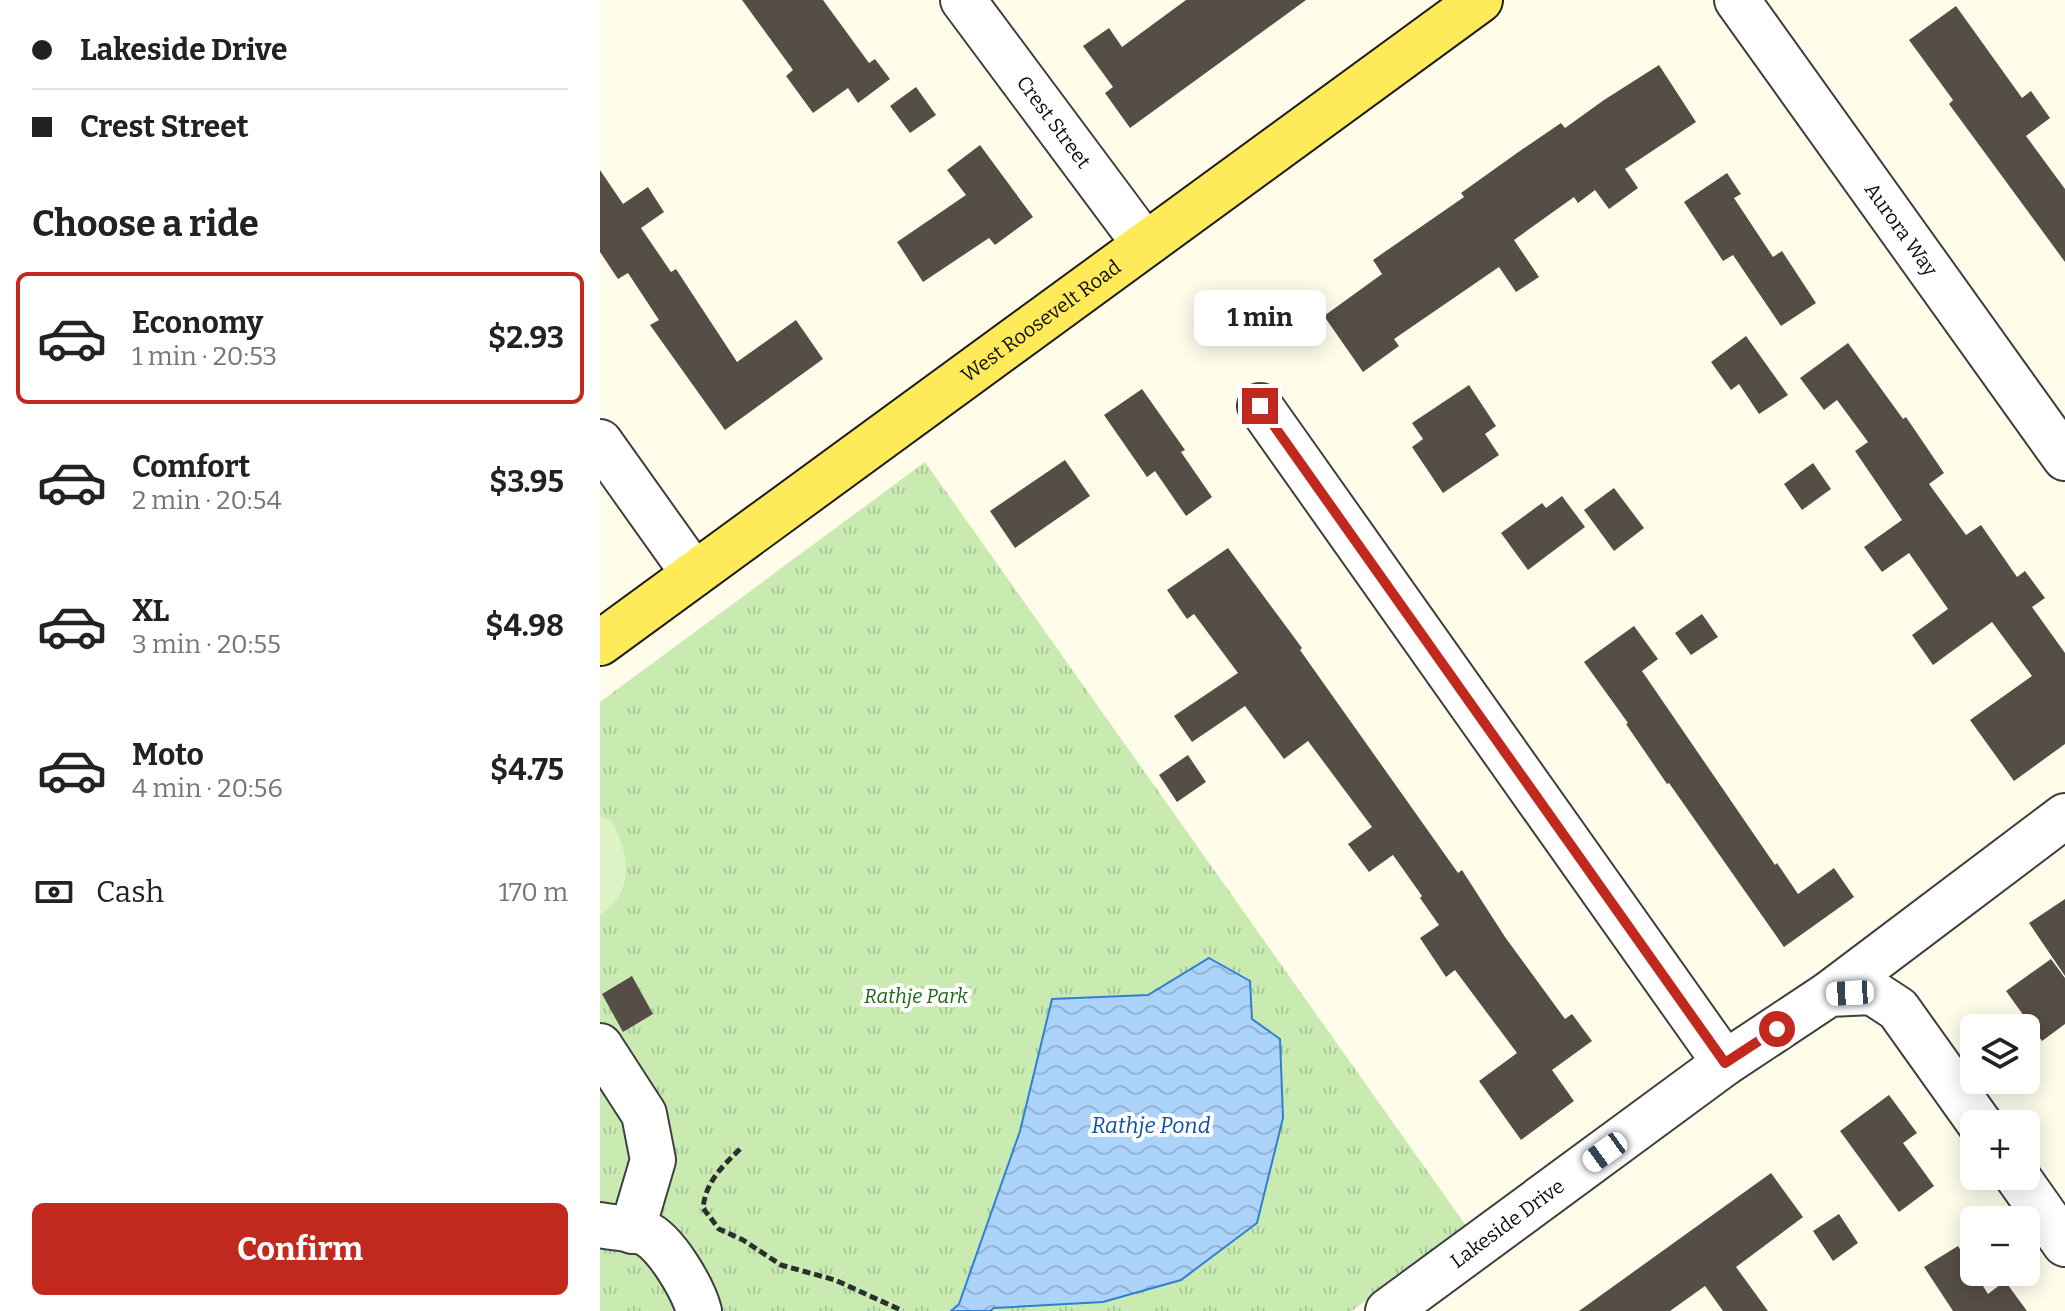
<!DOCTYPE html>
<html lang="en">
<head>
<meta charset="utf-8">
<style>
	body { margin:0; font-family:Bitter,serif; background:#f2f2f2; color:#222; height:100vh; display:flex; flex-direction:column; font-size:30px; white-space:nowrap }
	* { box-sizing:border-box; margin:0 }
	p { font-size:26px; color:#767676 }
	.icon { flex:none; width:44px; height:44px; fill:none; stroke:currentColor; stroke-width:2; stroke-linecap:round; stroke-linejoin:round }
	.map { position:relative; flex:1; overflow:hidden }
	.side { display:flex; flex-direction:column; background:#fff; width:600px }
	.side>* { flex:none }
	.top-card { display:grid; align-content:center; height:176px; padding:0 32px; background:#fff }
	.controls { position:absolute; left:1360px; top:1014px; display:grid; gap:16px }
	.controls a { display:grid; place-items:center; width:80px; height:80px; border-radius:12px; background:#fff; box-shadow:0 4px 20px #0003; font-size:40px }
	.end { position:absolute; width:36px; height:36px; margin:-18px; border:10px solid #c2291e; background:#fff; box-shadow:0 0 0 4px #fff }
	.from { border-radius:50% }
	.bubble { position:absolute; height:56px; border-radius:12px; background:#fff; box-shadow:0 4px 20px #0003; font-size:26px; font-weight:700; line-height:56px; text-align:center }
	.car { position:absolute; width:24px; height:48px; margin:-24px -12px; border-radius:10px; box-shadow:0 0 6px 2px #0007; background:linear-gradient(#fff 24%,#345 0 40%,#fff 0 76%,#345 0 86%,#fff 0) }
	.top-card b { display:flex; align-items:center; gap:28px; height:76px; font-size:30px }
	.top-card b+b { border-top:2px solid #e0e0e0 }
	.top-card i { width:20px; height:20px; background:#222 }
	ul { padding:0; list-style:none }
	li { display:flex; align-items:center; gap:24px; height:132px; margin:0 16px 12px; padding:0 16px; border:4px solid transparent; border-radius:12px }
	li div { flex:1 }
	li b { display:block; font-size:30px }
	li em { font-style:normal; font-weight:700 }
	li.active { border-color:#c2291e }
	li>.icon { width:72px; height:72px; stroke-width:1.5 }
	h2 { padding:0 32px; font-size:36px; line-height:96px }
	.pay { display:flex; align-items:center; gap:20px; height:88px; padding:0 32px; font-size:30px }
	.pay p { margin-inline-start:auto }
	.action { display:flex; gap:16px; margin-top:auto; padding:16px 32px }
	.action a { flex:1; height:92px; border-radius:12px; background:#c2291e; color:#fff; font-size:32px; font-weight:700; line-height:92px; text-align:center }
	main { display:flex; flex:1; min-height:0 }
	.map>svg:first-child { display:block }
</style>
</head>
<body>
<main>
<section class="side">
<div class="top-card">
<b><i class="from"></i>Lakeside Drive</b>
<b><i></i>Crest Street</b>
</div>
<h2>Choose a ride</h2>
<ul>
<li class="active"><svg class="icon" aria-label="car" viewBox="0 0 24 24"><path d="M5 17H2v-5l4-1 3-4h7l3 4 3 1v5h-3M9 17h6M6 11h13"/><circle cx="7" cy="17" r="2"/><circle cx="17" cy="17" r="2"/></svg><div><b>Economy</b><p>1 min · 20:53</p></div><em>$2.93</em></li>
<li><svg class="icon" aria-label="car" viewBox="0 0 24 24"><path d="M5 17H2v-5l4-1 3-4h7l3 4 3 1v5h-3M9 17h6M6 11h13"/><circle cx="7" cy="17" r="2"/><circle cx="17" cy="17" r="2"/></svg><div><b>Comfort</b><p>2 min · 20:54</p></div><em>$3.95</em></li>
<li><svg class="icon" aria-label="car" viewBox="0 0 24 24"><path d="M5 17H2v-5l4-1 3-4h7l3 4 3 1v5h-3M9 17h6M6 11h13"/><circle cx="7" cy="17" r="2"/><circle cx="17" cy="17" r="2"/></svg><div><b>XL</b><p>3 min · 20:55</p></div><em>$4.98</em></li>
<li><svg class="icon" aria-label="car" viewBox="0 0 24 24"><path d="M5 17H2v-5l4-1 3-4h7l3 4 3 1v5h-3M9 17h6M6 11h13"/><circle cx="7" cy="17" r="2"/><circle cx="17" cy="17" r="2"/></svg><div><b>Moto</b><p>4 min · 20:56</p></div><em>$4.75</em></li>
</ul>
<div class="pay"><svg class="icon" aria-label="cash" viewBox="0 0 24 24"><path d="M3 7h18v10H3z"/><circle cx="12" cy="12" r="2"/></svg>Cash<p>170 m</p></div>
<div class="action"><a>Confirm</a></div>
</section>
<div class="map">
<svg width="1465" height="1311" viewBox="0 0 1465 1311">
	<defs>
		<pattern id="grass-tufts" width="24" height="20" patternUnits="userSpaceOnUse" patternTransform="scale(2)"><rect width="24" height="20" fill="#c9ebb2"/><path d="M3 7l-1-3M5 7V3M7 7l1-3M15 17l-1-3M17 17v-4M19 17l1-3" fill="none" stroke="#abc898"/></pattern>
		<pattern id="water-waves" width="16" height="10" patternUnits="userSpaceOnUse" patternTransform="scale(2)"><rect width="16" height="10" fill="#acd3f9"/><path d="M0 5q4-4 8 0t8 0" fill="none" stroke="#93b4d4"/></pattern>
	</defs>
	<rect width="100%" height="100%" fill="#fffdea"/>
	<!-- grass -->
	<path fill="url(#grass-tufts)" d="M 325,462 L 867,1227 L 752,1311 L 0,1311 L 0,702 Z"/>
	<!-- pitch -->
	<path fill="#ddf2c5" d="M 0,817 L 12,821 C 29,855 36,891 0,915 Z"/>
	<!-- water -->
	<path fill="url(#water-waves)" stroke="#307fd4" stroke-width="2" d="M 609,958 L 650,981 L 652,1019 L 680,1039 L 683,1118 L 657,1223 L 581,1280 L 503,1302 L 394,1308 L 390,1311 L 351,1311 L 359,1304 L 420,1131 L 452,999 L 548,995 Z"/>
	<!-- building -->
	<path fill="#554e47" d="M 142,0 L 223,0 L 269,63 L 275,59 L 290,79 L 258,103 L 248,88 L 213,113 L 186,76 L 193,70 Z
		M 586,0 L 706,0 L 530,128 L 505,93 L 513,87 L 483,46 L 509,28 L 522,47 Z
		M 1356,6 L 1422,98 L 1431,91 L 1450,118 L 1426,136 L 1465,189 L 1465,262 L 1349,104 L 1353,100 L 1309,40 Z
		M 1059,65 L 1096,122 L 1025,169 L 1038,188 L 1009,209 L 995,190 L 978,203 L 974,197 L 914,240 L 939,277 L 916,292 L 899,267 L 794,339 L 799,346 L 763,372 L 724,316 L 782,274 L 773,260 L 864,197 L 861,193 L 917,153 L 961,123 L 965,128 L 1004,100 Z
		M 316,87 L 336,115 L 310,133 L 290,106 Z
		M 380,145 L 433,217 L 395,245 L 389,238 L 323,282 L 297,242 L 366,195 L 347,170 Z
		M 0,170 L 23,204 L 48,187 L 64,212 L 41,228 L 71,272 L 76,269 L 137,362 L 196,320 L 223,359 L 125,430 L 50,325 L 59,320 L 28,273 L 18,279 L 0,252 Z
		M 1127,173 L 1141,194 L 1134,198 L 1173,257 L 1182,251 L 1216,303 L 1181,326 L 1133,255 L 1123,261 L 1084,202 Z
		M 1146,336 L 1188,395 L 1159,414 L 1139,384 L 1131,390 L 1111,362 Z
		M 1248,343 L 1303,419 L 1306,417 L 1344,473 L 1329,484 L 1366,535 L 1381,525 L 1417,577 L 1425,571 L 1445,598 L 1432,607 L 1465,653 L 1465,744 L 1414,781 L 1370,720 L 1432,676 L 1392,622 L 1333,665 L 1312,635 L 1348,609 L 1309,553 L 1282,572 L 1264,547 L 1302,520 L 1255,451 L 1268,442 L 1237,400 L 1224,410 L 1200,378 Z
		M 869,385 L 896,426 L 885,434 L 899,455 L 843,493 L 812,447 L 823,439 L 812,423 Z
		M 542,389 L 585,450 L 581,452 L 612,497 L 586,516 L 555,471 L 547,477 L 504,415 Z
		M 465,460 L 490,496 L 415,548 L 390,511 Z
		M 1213,463 L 1231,489 L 1202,510 L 1184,484 Z
		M 1014,488 L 1044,528 L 1014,551 L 984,510 Z
		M 962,496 L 985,527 L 928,570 L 901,533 L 942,503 L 946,508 Z
		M 628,548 L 702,648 L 700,650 L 858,873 L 862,870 L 905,937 L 965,1019 L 972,1014 L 992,1041 L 952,1070 L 974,1101 L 921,1140 L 879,1081 L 917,1053 L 855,970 L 846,977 L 820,938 L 839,925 L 820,898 L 822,896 L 793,855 L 769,872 L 748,844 L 772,827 L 708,741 L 684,759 L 645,706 L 592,742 L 574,716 L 638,673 L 594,614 L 587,619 L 567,590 Z
		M 1102,614 L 1118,637 L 1091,655 L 1075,633 Z
		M 1034,626 L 1058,659 L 1042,671 L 1175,865 L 1177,863 L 1198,894 L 1234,868 L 1254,897 L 1184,947 L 1069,783 L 1067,784 L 1026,724 L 1028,723 L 984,662 Z
		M 588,755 L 606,782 L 577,802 L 559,775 Z
		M 1465,899 L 1465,976 L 1429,923 Z
		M 1451,959 L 1465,978 L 1465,1024 L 1442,1041 L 1406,991 Z
		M 32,976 L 53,1014 L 23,1032 L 2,994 Z
		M 1289,1095 L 1317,1133 L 1303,1143 L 1334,1186 L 1299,1212 L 1240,1131 Z
		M 1171,1173 L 1203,1217 L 1136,1267 L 1168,1311 L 1123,1311 L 1105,1286 L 1070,1311 L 979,1311 Z
		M 1239,1214 L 1258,1243 L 1233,1261 L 1213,1231 Z
		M 1358,1246 L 1388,1294 L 1405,1281 L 1427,1311 L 1353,1311 L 1324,1267 Z"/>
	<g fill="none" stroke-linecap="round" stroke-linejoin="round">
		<defs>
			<g id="minor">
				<path id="s1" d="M 363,0 L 544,243"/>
				<path id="s2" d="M 1137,0 L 1465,458"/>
				<path d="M 660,406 L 1125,1063"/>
				<path d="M 0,442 L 94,574"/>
				<path d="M 1229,994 L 1465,816"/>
				<path d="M 0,1046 L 44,1114 L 53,1160 L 32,1231"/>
				<path d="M 1417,1176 L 1465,1244"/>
				<path d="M 0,1225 C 14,1228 32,1228 45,1233 C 66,1242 93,1289 99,1311"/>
				<path id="s3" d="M 788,1311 L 1125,1063 L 1229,994 L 1272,992 L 1298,1009 L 1380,1124"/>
			</g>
			<g id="major">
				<path id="s4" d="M 0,643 L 880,0"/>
			</g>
		</defs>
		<!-- minor casing -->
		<use href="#minor" stroke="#3f3f3f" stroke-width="48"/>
		<!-- major casing -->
		<use href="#major" stroke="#1d1d1d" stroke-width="48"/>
		<!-- path -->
		<path stroke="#2e2e2e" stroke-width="5" stroke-dasharray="8 4" stroke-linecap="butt" d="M 140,1149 C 122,1167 106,1181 103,1208 L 119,1229 L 143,1240 L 181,1265 L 235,1280 L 303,1311"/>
		<!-- minor -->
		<use href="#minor" stroke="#fff" stroke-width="44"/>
		<!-- major -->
		<use href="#major" stroke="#ffeb5a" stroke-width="44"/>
	</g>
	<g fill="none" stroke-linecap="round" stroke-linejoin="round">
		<!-- route -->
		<path stroke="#c2291e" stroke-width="10" d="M 660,406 L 1125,1063 L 1177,1029"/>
	</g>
	<g text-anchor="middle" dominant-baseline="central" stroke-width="8" stroke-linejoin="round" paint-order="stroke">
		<!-- street labels -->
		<g font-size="20" fill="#0c0c0c" stroke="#fff">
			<text stroke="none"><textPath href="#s1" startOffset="152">Crest Street</textPath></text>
			<text stroke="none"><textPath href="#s2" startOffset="282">Aurora Way</textPath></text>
			<text stroke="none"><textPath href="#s4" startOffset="546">West Roosevelt Road</textPath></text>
			<text stroke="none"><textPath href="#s3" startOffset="148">Lakeside Drive</textPath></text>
		</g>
		<!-- park labels -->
		<g font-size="20" font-style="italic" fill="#206619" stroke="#fff">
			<text x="316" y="996">Rathje Park</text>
		</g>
		<!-- water labels -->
		<g font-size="22" font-style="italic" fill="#1051a3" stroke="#fff">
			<text x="551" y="1125">Rathje Pond</text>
		</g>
	</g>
</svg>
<div class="controls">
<a><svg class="icon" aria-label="layers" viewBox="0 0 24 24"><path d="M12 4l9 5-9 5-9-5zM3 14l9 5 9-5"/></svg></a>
<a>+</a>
<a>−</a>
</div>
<i class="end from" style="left:1177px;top:1029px"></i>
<i class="end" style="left:660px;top:406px"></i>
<div class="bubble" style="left:594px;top:290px;width:132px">1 min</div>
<i class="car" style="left:1250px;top:993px;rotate:267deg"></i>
<i class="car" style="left:1005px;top:1152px;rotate:234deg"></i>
</div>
</main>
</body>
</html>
